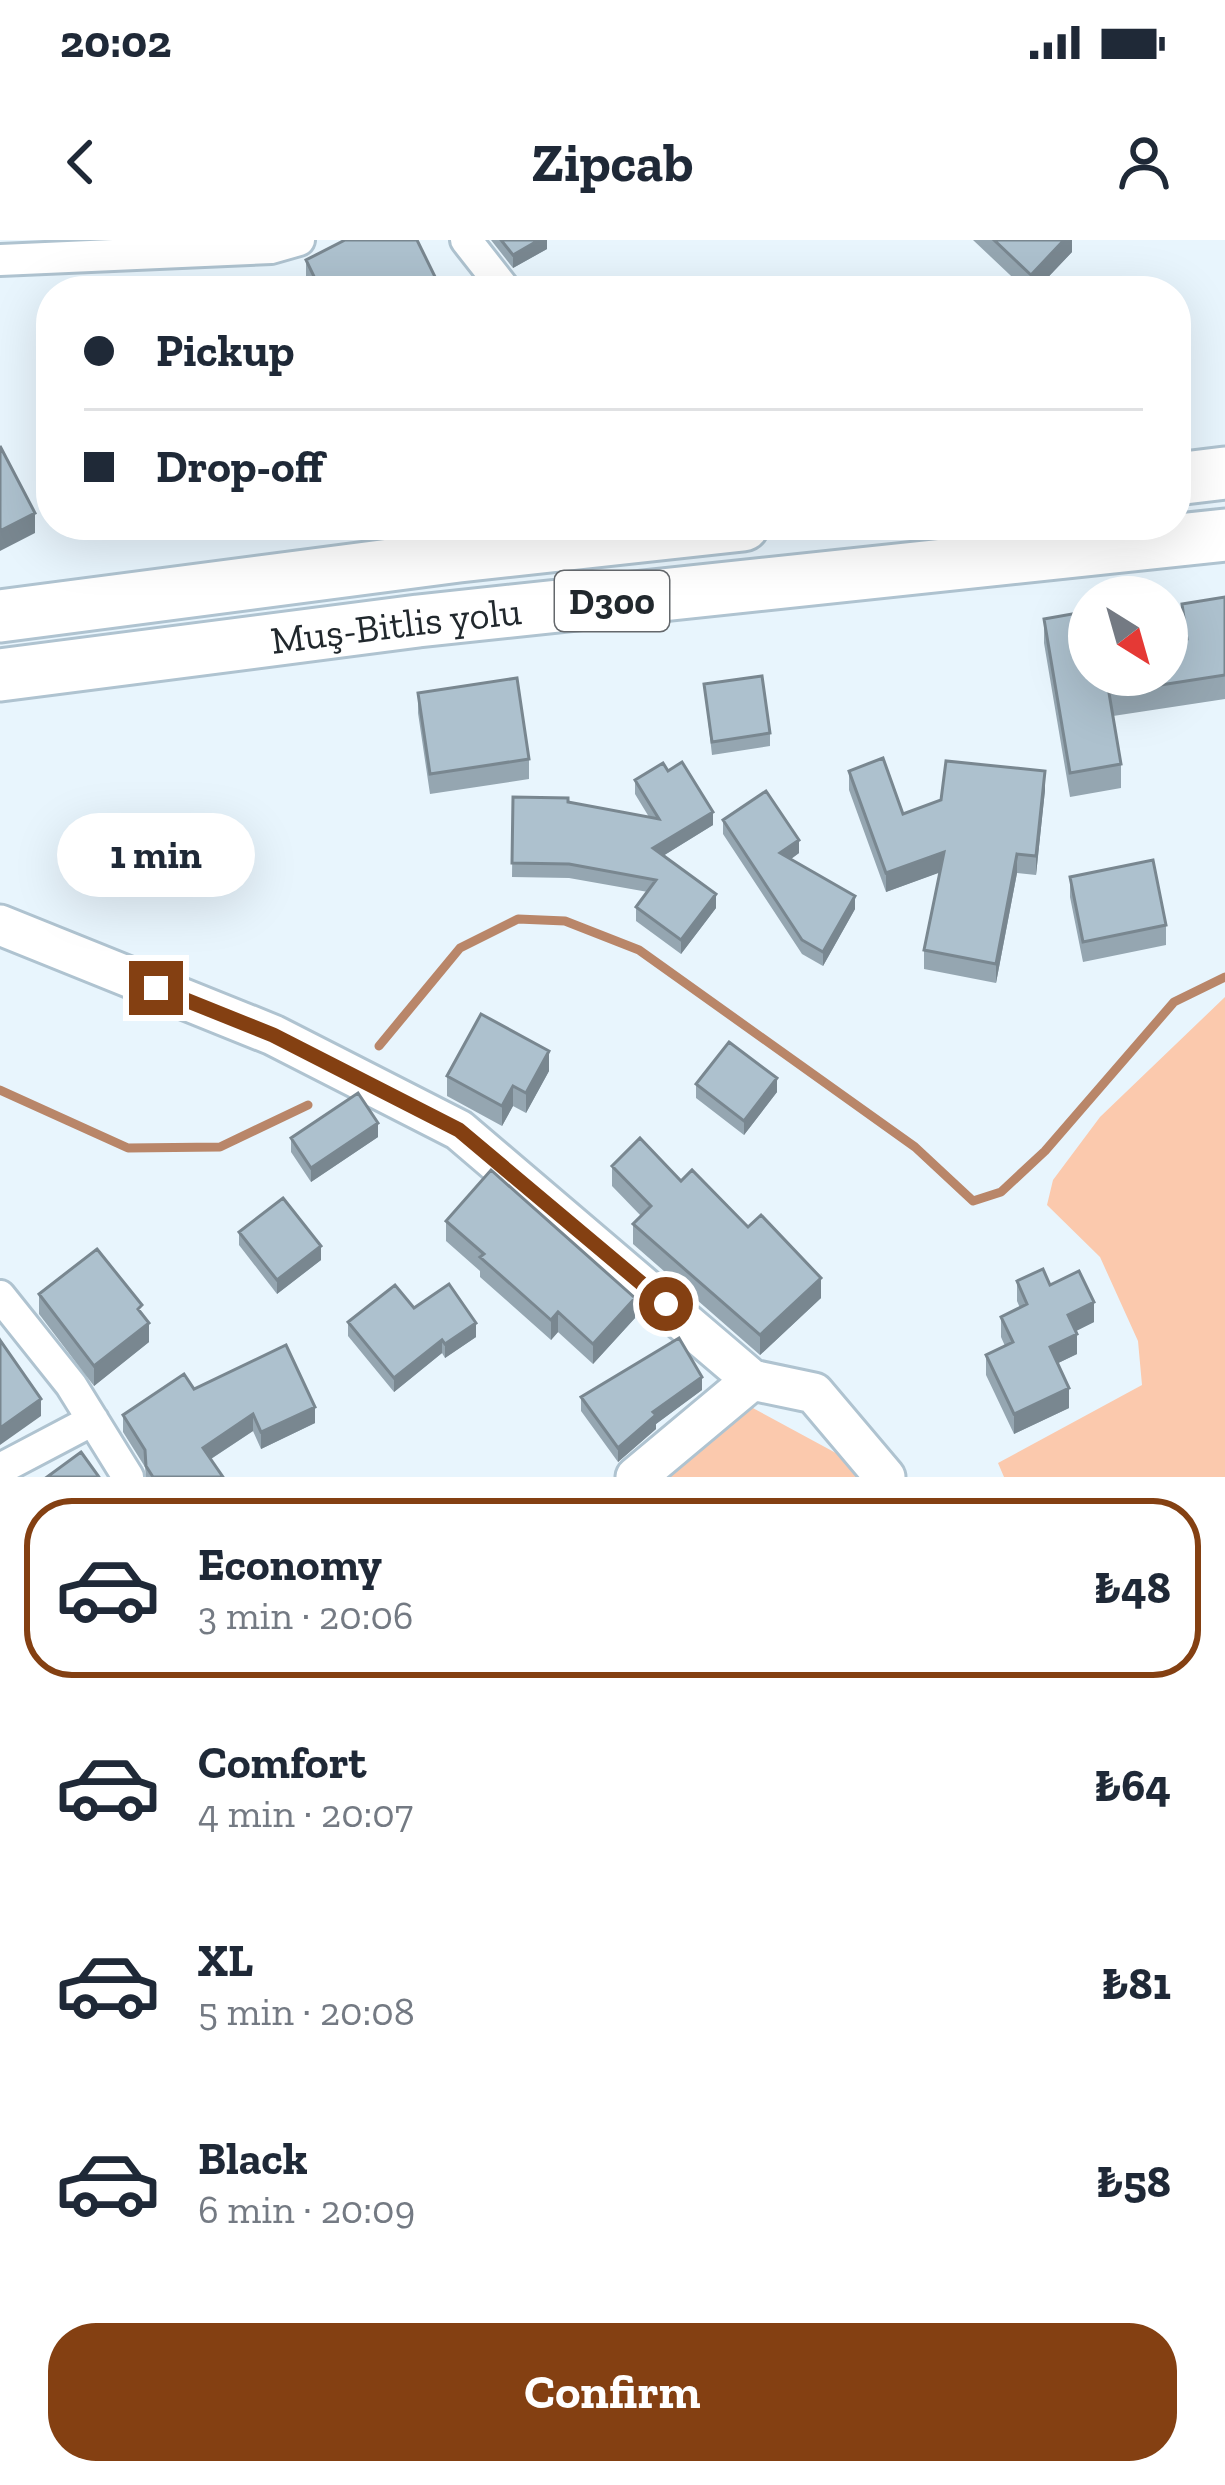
<!DOCTYPE html>
<html lang="en">
<head>
<meta charset="utf-8">
<style>
	body { margin:0; font-family:"Zilla Slab",serif; background:#f2f2f3; color:#1f2937; height:100vh; display:flex; flex-direction:column; font-size:45px; white-space:nowrap }
	* { box-sizing:border-box; margin:0 }
	p { font-size:39px; color:#747a83 }
	.icon { flex:none; width:66px; height:66px; fill:none; stroke:currentColor; stroke-width:2; stroke-linecap:round; stroke-linejoin:round }
	.map { position:relative; height:1237px; overflow:hidden }
	.panel { display:flex; flex-direction:column; background:#fff; flex:1 }
	.panel>* { flex:none }
	.guide { position:absolute; left:36px; top:36px; width:1155px; height:264px; border-radius:48px; box-shadow:0 12px 48px #0002; display:grid; align-content:center; height:264px; padding:0 48px; background:#fff }
	.needle { width:78px; rotate:143deg }
	.controls { position:absolute; left:1068px; top:336px; display:grid; gap:24px }
	.controls a { display:grid; place-items:center; width:120px; height:120px; border-radius:50%; background:#fff; box-shadow:0 12px 48px #0002; font-size:60px }
	.end { position:absolute; width:54px; height:54px; margin:-27px; border:15px solid #844012; background:#fff; box-shadow:0 0 0 6px #fff }
	.from { border-radius:50% }
	.bubble { position:absolute; height:84px; border-radius:42px; background:#fff; box-shadow:0 12px 48px #0002; font-size:39px; font-weight:700; line-height:84px; text-align:center }
	.guide b { display:flex; align-items:center; gap:42px; height:114px; font-size:45px }
	.guide b+b { border-top:3px solid #e0e1e3 }
	.guide i { width:30px; height:30px; background:#1f2937 }
	ul { padding:21px 0 0; list-style:none }
	li { display:flex; align-items:center; gap:36px; height:180px; margin:0 24px 18px; padding:0 24px; border:6px solid transparent; border-radius:48px }
	li div { flex:1 }
	li b { display:block; font-size:45px }
	li em { font-style:normal; font-weight:700 }
	li.on { border-color:#844012 }
	li>.icon { width:108px; height:108px; stroke-width:1.5 }
	.button { display:flex; gap:24px; margin-top:auto; padding:24px 48px }
	.button a { flex:1; height:138px; border-radius:48px; background:#844012; color:#fff; font-size:48px; font-weight:700; line-height:138px; text-align:center }
	.status { display:flex; justify-content:space-between; align-items:center; height:84px; padding:0 60px; background:#fff; direction:ltr }
	.status svg { height:33px; fill:currentColor }
	header { display:flex; justify-content:space-between; align-items:center; height:156px; padding:0 48px; background:#fff; font-size:54px; font-weight:700 }
	.map>svg:first-child { display:block }
</style>
</head>
<body>
<div class="status"><b>20:02</b><svg viewBox="0 0 49 12"><path d="M0 12V9h3v3zM5 12V6h3v6zM10 12V3h3v9zM15 12V0h3v12zM26 1h20v11H26zM47 4h2v5h-2z"/></svg></div>
<header><svg class="icon" aria-label="back" viewBox="0 0 24 24"><path d="M15 5l-7 7 7 7"/></svg>Zipcab<svg class="icon" aria-label="person" viewBox="0 0 24 24"><circle cx="12" cy="8" r="4"/><path d="M4 21q1-7 8-7t8 7"/></svg></header>
<div class="map">
<svg width="1225" height="1237" viewBox="0 0 1225 1237">
	<rect width="100%" height="100%" fill="#e8f5fd"/>
	<!-- green -->
	<path fill="#fbc9ad" d="M 1225,757 L 1225,1237 L 1004,1237 L 998,1223 L 1142,1145 L 1138,1101 L 1100,1017 L 1047,965 L 1053,940 L 1100,877 Z
		M 751,1167 L 847,1219 L 860,1237 L 650,1237 L 663,1224 Z"/>
	<g fill="none" stroke-linecap="round" stroke-linejoin="round">
		<!-- stream -->
		<path stroke="#b98669" stroke-width="9" d="M 379,806 L 460,708 L 518,679 L 565,681 L 639,710 L 915,907 L 973,961 L 1001,952 L 1045,911 L 1174,762 L 1225,737
			M 0,850 L 128,908 L 220,907 L 308,865"/>
		<defs>
			<path id="street" d="M 466,0 L 506,51
				M 0,20 L 271,8 L 299,0
				M 0,1056 L 71,1145 L 128,1237
				M 0,1229 L 93,1180"/>
			<path id="secondary" d="M 0,685 L 273,795 L 459,890 L 752,1140 L 814,1153 L 885,1237
				M 636,1237 L 752,1140"/>
			<g id="highway">
				<path d="M 1176,239 L 1225,233"/>
				<path d="M 0,376 L 459,316 L 743,285"/>
				<path id="s1" d="M 0,435 L 418,381 L 1225,295"/>
			</g>
		</defs>
		<!-- street casing -->
		<use href="#street" stroke="#afc3d0" stroke-width="36"/>
		<!-- secondary casing -->
		<use href="#secondary" stroke="#afc3d0" stroke-width="45"/>
		<!-- highway casing -->
		<use href="#highway" stroke="#afc3d0" stroke-width="57"/>
		<!-- street -->
		<use href="#street" stroke="#fff" stroke-width="30"/>
		<!-- secondary -->
		<use href="#secondary" stroke="#fff" stroke-width="39"/>
		<!-- highway -->
		<use href="#highway" stroke="#fff" stroke-width="51"/>
	</g>
	<!-- wall -->
	<path fill="#95a6b1" d="M 491,0 L 547,0 L 547,9 L 513,28 Z
		M 973,0 L 1072,0 L 1072,12 L 1035,51 L 1027,51 Z
		M 306,20 L 442,51 L 309,51 L 306,44 Z
		M 1225,357 L 1225,459 L 1113,476 L 1121,524 L 1121,548 L 1070,557 L 1044,403 L 1044,379 L 1089,435 L 1184,400 L 1182,364 Z
		M 704,444 L 770,493 L 770,506 L 712,515 Z
		M 418,453 L 529,519 L 529,539 L 430,554 L 418,473 Z
		M 668,531 L 713,585 L 663,616 L 716,668 L 681,714 L 636,681 L 636,667 L 648,652 L 569,638 L 512,637 L 513,557 L 568,562 L 649,577 L 635,554 L 635,540 Z
		M 849,531 L 903,574 L 1045,550 L 1036,635 L 1017,633 L 996,743 L 924,729 L 924,710 L 940,632 L 886,652 L 849,550 Z
		M 723,580 L 799,613 L 791,619 L 855,669 L 823,726 L 802,714 L 723,594 Z
		M 1070,637 L 1166,685 L 1166,705 L 1083,722 L 1070,657 Z
		M 549,831 L 526,873 L 513,866 L 502,886 L 447,856 L 447,836 Z
		M 696,844 L 777,852 L 744,895 L 696,858 Z
		M 378,897 L 311,942 L 291,912 L 291,898 Z
		M 612,926 L 681,941 L 748,987 L 821,1058 L 760,1115 L 633,1004 L 633,984 L 641,976 L 612,946 Z
		M 446,981 L 635,1078 L 593,1124 L 558,1092 L 551,1100 L 480,1037 L 480,1031 L 446,1001 Z
		M 239,992 L 321,1020 L 277,1054 L 239,1005 Z
		M 1017,1041 L 1050,1045 L 1094,1082 L 1076,1091 L 1077,1114 L 1058,1123 L 1069,1168 L 1014,1194 L 986,1135 L 986,1115 L 1005,1106 L 1001,1097 L 1001,1077 L 1020,1068 L 1017,1061 Z
		M 39,1054 L 142,1073 L 149,1102 L 94,1146 L 39,1074 Z
		M 414,1068 L 476,1097 L 445,1118 L 442,1113 L 394,1152 L 348,1096 L 348,1082 Z
		M 194,1149 L 315,1183 L 261,1209 L 253,1191 L 211,1219 L 223,1237 L 146,1237 L 145,1227 L 123,1192 L 123,1175 Z
		M 702,1150 L 656,1184 L 656,1189 L 618,1222 L 581,1171 L 581,1157 Z"/>
	<!-- shaded-wall -->
	<path fill="#798790" d="M 539,0 L 547,0 L 547,9 L 513,28 L 513,15 Z
		M 1064,0 L 1072,0 L 1072,12 L 1035,51 L 1031,51 L 1031,35 Z
		M 35,273 L 35,293 L 0,311 L 0,291 Z
		M 1045,531 L 1045,550 L 1036,635 L 1036,616 Z
		M 713,572 L 713,585 L 653,622 L 653,608 Z
		M 799,600 L 799,613 L 780,627 L 780,613 Z
		M 944,612 L 944,631 L 886,652 L 886,633 Z
		M 1017,614 L 1017,633 L 996,743 L 996,724 Z
		M 716,654 L 716,668 L 681,714 L 681,700 Z
		M 855,656 L 855,669 L 823,726 L 823,712 Z
		M 549,811 L 549,831 L 526,873 L 526,853 Z
		M 777,838 L 777,852 L 744,895 L 744,881 Z
		M 513,846 L 513,866 L 502,886 L 502,866 Z
		M 378,883 L 378,897 L 311,942 L 311,928 Z
		M 321,1006 L 321,1020 L 277,1054 L 277,1040 Z
		M 821,1038 L 821,1058 L 760,1115 L 760,1095 Z
		M 635,1058 L 635,1078 L 593,1124 L 593,1104 Z
		M 1094,1062 L 1094,1082 L 1068,1095 L 1068,1075 Z
		M 558,1072 L 558,1092 L 551,1100 L 551,1080 Z
		M 149,1083 L 149,1102 L 94,1146 L 94,1126 Z
		M 476,1083 L 476,1097 L 445,1118 L 445,1104 Z
		M 1077,1094 L 1077,1114 L 1050,1127 L 1050,1107 Z
		M 442,1100 L 442,1113 L 394,1152 L 394,1138 Z
		M 702,1137 L 702,1150 L 656,1184 L 656,1189 L 618,1222 L 618,1208 L 653,1172 Z
		M 1069,1148 L 1069,1168 L 1014,1194 L 1014,1174 Z
		M 41,1159 L 41,1176 L 0,1205 L 0,1188 Z
		M 315,1167 L 315,1183 L 261,1209 L 261,1192 Z
		M 253,1174 L 253,1191 L 203,1224 L 203,1208 Z"/>
	<!-- building -->
	<path fill="#adc1ce" stroke="#798790" stroke-width="3" d="M 345,0 L 417,0 L 442,51 L 321,51 L 306,20 Z
		M 501,0 L 539,0 L 513,15 Z
		M 994,0 L 1064,0 L 1031,35 Z
		M 0,206 L 35,273 L 0,291 Z
		M 1225,357 L 1225,435 L 1109,453 L 1121,524 L 1070,533 L 1044,379 L 1089,371 L 1089,435 L 1167,435 L 1167,402 L 1187,399 L 1182,364 Z
		M 762,436 L 770,493 L 712,502 L 704,444 Z
		M 517,438 L 529,519 L 430,534 L 418,453 Z
		M 883,518 L 903,574 L 941,560 L 946,521 L 1045,531 L 1036,616 L 1017,614 L 996,724 L 924,710 L 944,612 L 886,633 L 849,531 Z
		M 682,522 L 713,572 L 653,608 L 716,654 L 681,700 L 636,667 L 656,640 L 569,624 L 512,623 L 513,557 L 568,558 L 568,562 L 659,579 L 635,540 L 663,523 L 668,531 Z
		M 766,551 L 799,600 L 780,613 L 855,656 L 823,712 L 802,700 L 723,580 Z
		M 1153,620 L 1166,685 L 1083,702 L 1070,637 Z
		M 481,774 L 549,811 L 526,853 L 513,846 L 502,866 L 447,836 Z
		M 729,802 L 777,838 L 744,881 L 696,844 Z
		M 358,853 L 378,883 L 311,928 L 291,898 Z
		M 640,898 L 681,941 L 692,930 L 748,987 L 761,975 L 821,1038 L 760,1095 L 633,984 L 651,966 L 612,926 Z
		M 491,930 L 635,1058 L 593,1104 L 558,1072 L 551,1080 L 480,1017 L 484,1014 L 446,981 Z
		M 283,958 L 321,1006 L 277,1040 L 239,992 Z
		M 97,1009 L 142,1065 L 138,1069 L 149,1083 L 94,1126 L 39,1054 Z
		M 1043,1029 L 1050,1045 L 1079,1031 L 1094,1062 L 1068,1075 L 1077,1094 L 1050,1107 L 1069,1148 L 1014,1174 L 986,1115 L 1013,1102 L 1001,1077 L 1027,1064 L 1017,1041 Z
		M 449,1044 L 476,1083 L 445,1104 L 442,1100 L 394,1138 L 348,1082 L 395,1045 L 414,1068 Z
		M 679,1098 L 702,1137 L 653,1172 L 656,1175 L 618,1208 L 581,1157 Z
		M 0,1100 L 41,1159 L 0,1188 Z
		M 286,1105 L 315,1167 L 261,1192 L 253,1174 L 203,1208 L 223,1237 L 153,1237 L 146,1226 L 145,1210 L 123,1175 L 184,1134 L 194,1149 Z
		M 81,1212 L 99,1237 L 47,1237 Z"/>
	<g fill="none" stroke-linecap="round" stroke-linejoin="round">
		<!-- route -->
		<path stroke="#844012" stroke-width="15" d="M 156,748 L 273,795 L 459,890 L 666,1064"/>
	</g>
	<g text-anchor="middle" dominant-baseline="central" stroke-width="9" stroke-linejoin="round" paint-order="stroke">
		<!-- shield labels -->
		<rect fill="#fff" stroke="#64686c" stroke-width="3" x="555" y="331" width="114" height="60" rx="9"/>
		<g font-size="36" font-weight="bold" fill="#21282d">
			<text x="612" y="361">D300</text>
		</g>
		<!-- street labels -->
		<g font-size="39" fill="#21282d" stroke="#fff">
			<text stroke="none"><textPath href="#s1" startOffset="399">Muş-Bitlis yolu</textPath></text>
		</g>
	</g>
</svg>
<div class="controls">
<a><svg class="needle" viewBox="-14 -14 28 28"><path d="M0-13l5 13h-10z" fill="#e53935"/><path d="M0 13l5-13h-10z" fill="#747a83"/></svg></a>
</div>
<i class="end from" style="left:666px;top:1064px"></i>
<i class="end" style="left:156px;top:748px"></i>
<div class="bubble" style="left:57px;top:573px;width:198px">1 min</div>
<div class="guide">
<b><i class="from"></i>Pickup</b>
<b><i></i>Drop-off</b>
</div>
</div>
<section class="panel">
<ul>
<li class="on"><svg class="icon" aria-label="car" viewBox="0 0 24 24"><path d="M5 17H2v-5l4-1 3-4h7l3 4 3 1v5h-3M9 17h6M6 11h13"/><circle cx="7" cy="17" r="2"/><circle cx="17" cy="17" r="2"/></svg><div><b>Economy</b><p>3 min · 20:06</p></div><em>₺48</em></li>
<li><svg class="icon" aria-label="car" viewBox="0 0 24 24"><path d="M5 17H2v-5l4-1 3-4h7l3 4 3 1v5h-3M9 17h6M6 11h13"/><circle cx="7" cy="17" r="2"/><circle cx="17" cy="17" r="2"/></svg><div><b>Comfort</b><p>4 min · 20:07</p></div><em>₺64</em></li>
<li><svg class="icon" aria-label="car" viewBox="0 0 24 24"><path d="M5 17H2v-5l4-1 3-4h7l3 4 3 1v5h-3M9 17h6M6 11h13"/><circle cx="7" cy="17" r="2"/><circle cx="17" cy="17" r="2"/></svg><div><b>XL</b><p>5 min · 20:08</p></div><em>₺81</em></li>
<li><svg class="icon" aria-label="car" viewBox="0 0 24 24"><path d="M5 17H2v-5l4-1 3-4h7l3 4 3 1v5h-3M9 17h6M6 11h13"/><circle cx="7" cy="17" r="2"/><circle cx="17" cy="17" r="2"/></svg><div><b>Black</b><p>6 min · 20:09</p></div><em>₺58</em></li>
</ul>
<div class="button"><a>Confirm</a></div>
</section>
</body>
</html>
